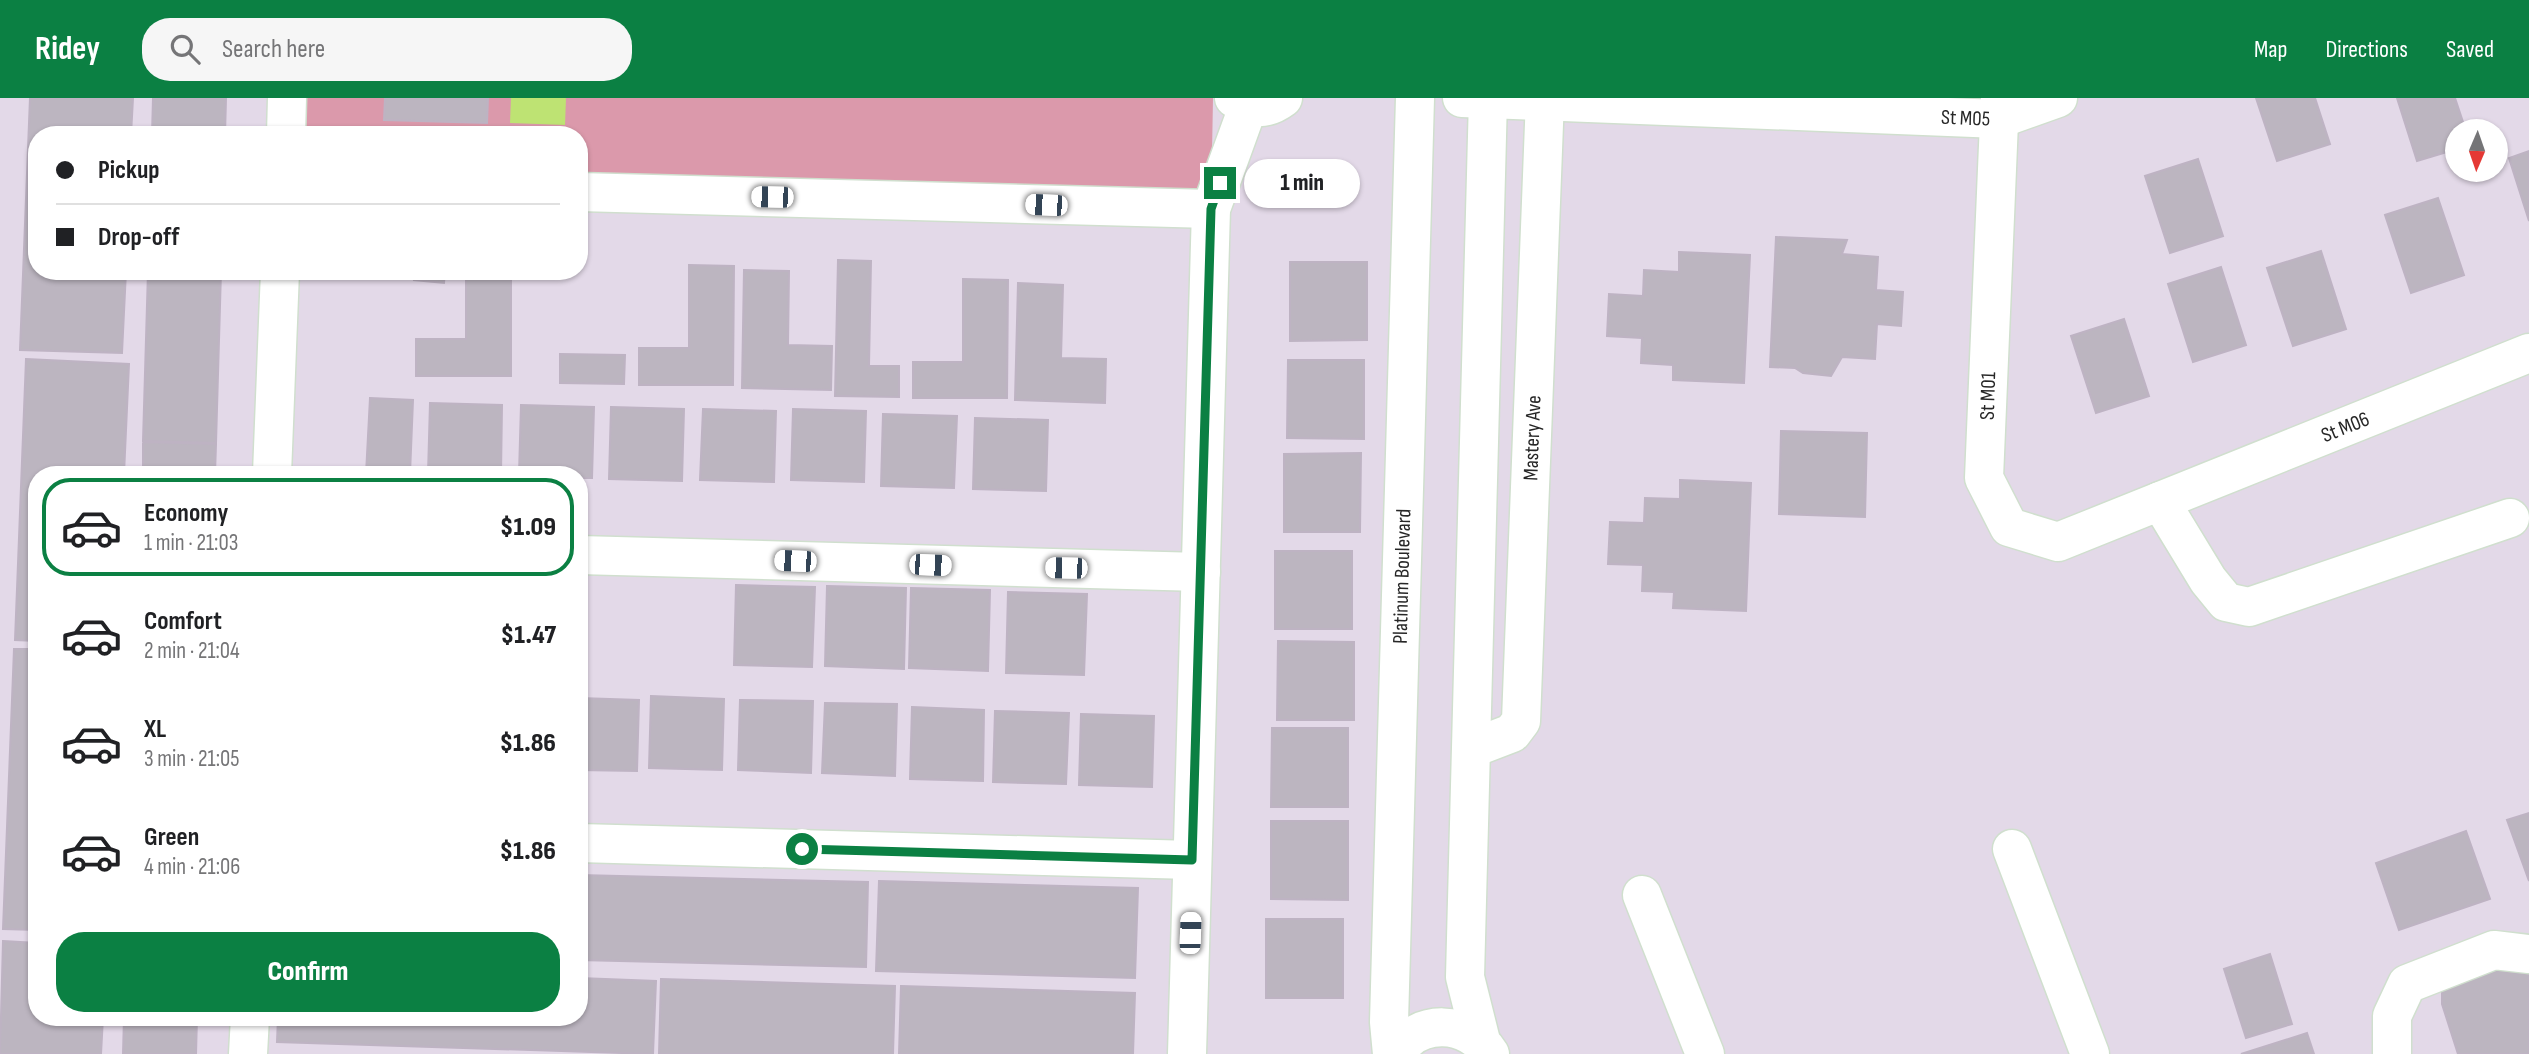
<!DOCTYPE html>
<html lang="en">
<head>
<meta charset="utf-8">
<style>
	body { margin:0; font-family:"Sofia Sans Condensed",sans-serif; background:#f6f6f6; color:#202124; height:100vh; display:flex; flex-direction:column; font-size:26px; white-space:nowrap }
	* { box-sizing:border-box; margin:0 }
	p { font-size:23px; color:#757577 }
	.icon { flex:none; width:38px; height:38px; fill:none; stroke:currentColor; stroke-width:2; stroke-linecap:round; stroke-linejoin:round }
	.map { position:relative; flex:1; overflow:hidden }
	.side { position:absolute; left:28px; top:368px; width:560px; height:560px; display:flex; flex-direction:column; background:#fff; border-radius:28px; box-shadow:0 2px 5px #0004 }
	.side>* { flex:none }
	.hud { position:absolute; left:28px; top:28px; width:560px; height:154px; border-radius:28px; box-shadow:0 2px 5px #0004; display:grid; align-content:center; height:154px; padding:0 28px; background:#fff }
	.needle { width:46px; rotate:182deg }
	.tools { position:absolute; left:2445px; top:21px; display:grid; gap:14px }
	.tools a { display:grid; place-items:center; width:63px; height:63px; border-radius:50%; background:#fff; box-shadow:0 2px 5px #0004; font-size:35px }
	.end { position:absolute; width:32px; height:32px; margin:-16px; border:9px solid #0b8043; background:#fff; box-shadow:0 0 0 4px #fff }
	.from { border-radius:50% }
	.bubble { position:absolute; height:49px; border-radius:24px; background:#fff; box-shadow:0 2px 5px #0004; font-size:23px; font-weight:800; line-height:49px; text-align:center }
	.car { position:absolute; width:21px; height:42px; margin:-21px -10px; border-radius:9px; box-shadow:0 0 5px 2px #0007; background:linear-gradient(#fff 24%,#345 0 40%,#fff 0 76%,#345 0 86%,#fff 0) }
	.hud b { display:flex; align-items:center; gap:24px; height:66px; font-size:26px }
	.hud b+b { border-top:2px solid #e0e0e0 }
	.hud i { width:18px; height:18px; background:#202124 }
	ul { padding:12px 0 0; list-style:none }
	li { display:flex; align-items:center; gap:21px; height:98px; margin:0 14px 10px; padding:0 14px; border:4px solid transparent; border-radius:28px }
	li div { flex:1 }
	li b { display:block; font-size:26px }
	li em { font-style:normal; font-weight:800 }
	li.active { border-color:#0b8043 }
	li>.icon { width:63px; height:63px; stroke-width:1.5 }
	.cta { display:flex; gap:14px; margin-top:auto; padding:14px 28px }
	.cta a { flex:1; height:80px; border-radius:28px; background:#0b8043; color:#fff; font-size:28px; font-weight:800; line-height:80px; text-align:center }
	header { display:flex; align-items:center; gap:42px; box-sizing:border-box; height:98px; padding:0 35px; background:#0b8043; color:#fff }
	header strong { font-size:33px }
	nav { display:flex; gap:38px; margin-inline-start:auto; font-size:24px }
	.search { width:490px; height:63px; background:#f6f6f6; display:flex; align-items:center; gap:18px; box-sizing:border-box; padding:0 24px; border-radius:28px; color:#757577; font-size:26px }
	.map>svg:first-child { display:block }
</style>
</head>
<body>
<header>
<strong>Ridey</strong>
<div class="search"><svg class="icon" aria-label="search" viewBox="0 0 24 24"><circle cx="10" cy="10" r="6"/><path d="M15 15l6 6"/></svg>Search here</div>
<nav><a>Map</a><a>Directions</a><a>Saved</a></nav>
</header>
<div class="map">
<svg width="2529" height="956" viewBox="0 0 2529 956">
	<rect width="100%" height="100%" fill="#e3d9e8"/>
	<!-- green -->
	<path fill="#db99ab" d="M 287,0 L 1213,0 L 1211,111 L 579,94 L 579,37 L 286,37 Z"/>
	<!-- water -->
	<path fill="#bee373" d="M 511,0 L 566,0 L 565,27 L 510,25 Z"/>
	<!-- building -->
	<path fill="#bcb5c0" stroke="#beb3c3" stroke-width="2" d="M 30,0 L 133,0 L 131,37 L 37,37 L 37,173 L 126,173 L 122,255 L 20,252 Z
		M 153,0 L 226,0 L 225,37 L 152,37 Z
		M 385,0 L 488,0 L 487,25 L 384,22 Z
		M 2256,0 L 2315,0 L 2330,46 L 2277,63 Z
		M 2397,0 L 2455,0 L 2466,33 L 2457,33 L 2457,51 L 2417,63 Z
		M 2529,53 L 2529,123 L 2509,60 Z
		M 2198,61 L 2223,138 L 2170,155 L 2145,78 Z
		M 2438,100 L 2464,177 L 2411,195 L 2385,117 Z
		M 1776,139 L 1847,142 L 1842,156 L 1878,159 L 1876,192 L 1903,194 L 1901,228 L 1877,226 L 1875,261 L 1842,259 L 1831,278 L 1803,275 L 1795,270 L 1770,269 Z
		M 2321,153 L 2346,231 L 2293,248 L 2267,170 Z
		M 1679,154 L 1750,157 L 1744,285 L 1673,282 L 1673,267 L 1641,265 L 1642,240 L 1607,238 L 1609,196 L 1643,198 L 1644,172 L 1679,174 Z
		M 838,162 L 871,163 L 869,268 L 899,268 L 899,299 L 835,298 Z
		M 1290,164 L 1367,164 L 1367,242 L 1290,243 Z
		M 689,167 L 734,168 L 733,287 L 639,287 L 639,250 L 689,250 Z
		M 2221,169 L 2246,247 L 2193,264 L 2168,186 Z
		M 744,172 L 789,173 L 788,247 L 832,248 L 831,292 L 742,290 Z
		M 148,173 L 221,173 L 216,345 L 143,343 Z
		M 415,173 L 445,173 L 444,185 L 414,182 Z
		M 466,173 L 511,173 L 511,278 L 416,278 L 416,241 L 466,241 Z
		M 963,181 L 1008,182 L 1007,300 L 913,300 L 913,264 L 963,264 Z
		M 1018,185 L 1063,187 L 1061,260 L 1106,261 L 1105,305 L 1015,302 Z
		M 2124,221 L 2149,298 L 2096,315 L 2071,238 Z
		M 560,256 L 625,257 L 624,286 L 560,285 Z
		M 26,261 L 129,266 L 124,376 L 37,376 L 37,543 L 15,542 Z
		M 1288,262 L 1364,262 L 1364,341 L 1287,340 Z
		M 370,300 L 413,302 L 410,376 L 366,376 Z
		M 430,305 L 502,307 L 501,376 L 428,376 Z
		M 521,307 L 594,309 L 592,380 L 579,380 L 579,376 L 519,376 Z
		M 611,309 L 684,311 L 682,383 L 609,381 Z
		M 703,311 L 776,313 L 774,384 L 700,382 Z
		M 793,311 L 866,313 L 864,384 L 791,382 Z
		M 883,316 L 957,318 L 954,390 L 881,388 Z
		M 975,320 L 1048,322 L 1046,393 L 973,391 Z
		M 1781,333 L 1867,335 L 1865,419 L 1779,416 Z
		M 143,344 L 216,346 L 215,376 L 143,376 Z
		M 1361,355 L 1360,434 L 1284,434 L 1284,356 Z
		M 1680,382 L 1751,385 L 1746,513 L 1673,510 L 1674,494 L 1642,493 L 1643,467 L 1608,466 L 1610,424 L 1644,425 L 1645,400 L 1680,401 Z
		M 1275,453 L 1352,453 L 1352,531 L 1275,531 Z
		M 736,487 L 815,489 L 812,569 L 734,567 Z
		M 827,488 L 906,490 L 904,571 L 825,568 Z
		M 911,490 L 990,492 L 988,573 L 909,570 Z
		M 1008,494 L 1087,496 L 1084,577 L 1006,575 Z
		M 1278,543 L 1354,544 L 1354,622 L 1277,622 Z
		M 14,551 L 37,551 L 37,832 L 3,831 Z
		M 651,598 L 724,601 L 722,672 L 649,670 Z
		M 579,600 L 639,602 L 637,673 L 579,672 Z
		M 740,602 L 813,603 L 811,675 L 738,672 Z
		M 825,605 L 897,606 L 895,678 L 822,675 Z
		M 912,609 L 984,612 L 983,683 L 910,681 Z
		M 995,613 L 1069,615 L 1066,686 L 993,684 Z
		M 1081,616 L 1154,618 L 1152,689 L 1079,687 Z
		M 1272,630 L 1348,630 L 1348,709 L 1271,709 Z
		M 2529,715 L 2529,783 L 2507,722 Z
		M 1271,723 L 1348,723 L 1348,802 L 1271,801 Z
		M 2466,733 L 2490,801 L 2399,832 L 2376,765 Z
		M 579,777 L 868,784 L 866,869 L 579,862 Z
		M 879,783 L 1138,790 L 1135,880 L 876,873 Z
		M 1266,821 L 1343,821 L 1343,900 L 1266,900 Z
		M 3,843 L 37,845 L 37,919 L 103,919 L 101,956 L 0,956 Z
		M 2270,856 L 2292,926 L 2246,940 L 2224,871 Z
		M 2510,861 L 2529,873 L 2529,956 L 2458,956 L 2442,906 L 2442,891 Z
		M 579,880 L 656,883 L 653,956 L 277,944 L 278,919 L 579,919 Z
		M 661,881 L 895,888 L 893,956 L 659,956 Z
		M 901,888 L 1135,895 L 1133,956 L 899,956 Z
		M 124,919 L 197,919 L 196,956 L 123,956 Z
		M 2307,935 L 2314,956 L 2241,956 Z"/>
	<g fill="none" stroke-linecap="round" stroke-linejoin="round">
		<defs>
			<g id="minor">
				<path d="M 1234,0 C 1250,13 1267,12 1283,0"/>
				<path id="s1" d="M 1462,0 L 1999,21 L 2058,0"/>
				<path id="s2" d="M 2000,0 L 1984,380 L 2009,429 L 2058,444 L 2529,255"/>
				<path d="M 286,37 L 287,0"/>
				<path d="M 579,94 L 1211,111"/>
				<path d="M 272,376 L 280,173"/>
				<path d="M 2160,403 L 2208,482 L 2226,504 L 2249,509 L 2510,420"/>
				<path d="M 579,457 L 1201,474"/>
				<path id="s3" d="M 1473,650 L 1512,635 L 1521,623 L 1545,0"/>
				<path d="M 579,745 L 1192,762"/>
				<path d="M 2012,751 L 2090,956"/>
				<path d="M 1642,797 L 1705,956"/>
				<path d="M 1481,943 L 1465,879 L 1488,0"/>
				<path d="M 248,956 L 250,919"/>
				<path d="M 1187,956 L 1211,111 L 1248,9"/>
				<path id="s4" d="M 1392,956 L 1389,924 L 1415,0"/>
				<path d="M 1396,956 C 1417,919 1469,922 1490,956"/>
				<path d="M 2392,956 L 2392,918 L 2407,886 L 2494,852 L 2529,856"/>
			</g>
		</defs>
		<!-- minor casing -->
		<use href="#minor" stroke="#d0dfce" stroke-width="41"/>
		<!-- minor -->
		<use href="#minor" stroke="#fff" stroke-width="38"/>
	</g>
	<g fill="none" stroke-linecap="round" stroke-linejoin="round">
		<!-- route -->
		<path stroke="#0b8043" stroke-width="9" d="M 802,751 L 1192,762 L 1211,111 L 1220,85"/>
	</g>
	<g text-anchor="middle" dominant-baseline="central" stroke-width="7" stroke-linejoin="round" paint-order="stroke">
		<!-- street labels -->
		<g font-size="21" fill="#272727" stroke="#fff">
			<text stroke="none"><textPath href="#s1" startOffset="504">St M05</textPath></text>
			<text transform="translate(1988 298) rotate(-88)">St M01</text>
			<text stroke="none"><textPath href="#s2" startOffset="796">St M06</textPath></text>
			<text stroke="none"><textPath href="#s3" startOffset="340">Mastery Ave</textPath></text>
			<text stroke="none"><textPath href="#s4" startOffset="478">Platinum Boulevard</textPath></text>
		</g>
	</g>
</svg>
<div class="tools">
<a><svg class="needle" viewBox="-14 -14 28 28"><path d="M0-13l5 13h-10z" fill="#e53935"/><path d="M0 13l5-13h-10z" fill="#757577"/></svg></a>
</div>
<i class="end from" style="left:802px;top:751px"></i>
<i class="end" style="left:1220px;top:85px"></i>
<div class="bubble" style="left:1244px;top:61px;width:116px">1 min</div>
<i class="car" style="left:772px;top:99px;rotate:271deg"></i>
<i class="car" style="left:1046px;top:107px;rotate:272deg"></i>
<i class="car" style="left:795px;top:463px;rotate:272deg"></i>
<i class="car" style="left:930px;top:467px;rotate:92deg"></i>
<i class="car" style="left:1066px;top:470px;rotate:271deg"></i>
<i class="car" style="left:1190px;top:835px;rotate:2deg"></i>
<div class="hud">
<b><i class="from"></i>Pickup</b>
<b><i></i>Drop-off</b>
</div>
<section class="side">
<ul>
<li class="active"><svg class="icon" aria-label="car" viewBox="0 0 24 24"><path d="M5 17H2v-5l4-1 3-4h7l3 4 3 1v5h-3M9 17h6M6 11h13"/><circle cx="7" cy="17" r="2"/><circle cx="17" cy="17" r="2"/></svg><div><b>Economy</b><p>1 min · 21:03</p></div><em>$1.09</em></li>
<li><svg class="icon" aria-label="car" viewBox="0 0 24 24"><path d="M5 17H2v-5l4-1 3-4h7l3 4 3 1v5h-3M9 17h6M6 11h13"/><circle cx="7" cy="17" r="2"/><circle cx="17" cy="17" r="2"/></svg><div><b>Comfort</b><p>2 min · 21:04</p></div><em>$1.47</em></li>
<li><svg class="icon" aria-label="car" viewBox="0 0 24 24"><path d="M5 17H2v-5l4-1 3-4h7l3 4 3 1v5h-3M9 17h6M6 11h13"/><circle cx="7" cy="17" r="2"/><circle cx="17" cy="17" r="2"/></svg><div><b>XL</b><p>3 min · 21:05</p></div><em>$1.86</em></li>
<li><svg class="icon" aria-label="car" viewBox="0 0 24 24"><path d="M5 17H2v-5l4-1 3-4h7l3 4 3 1v5h-3M9 17h6M6 11h13"/><circle cx="7" cy="17" r="2"/><circle cx="17" cy="17" r="2"/></svg><div><b>Green</b><p>4 min · 21:06</p></div><em>$1.86</em></li>
</ul>
<div class="cta"><a>Confirm</a></div>
</section>
</div>
</body>
</html>
